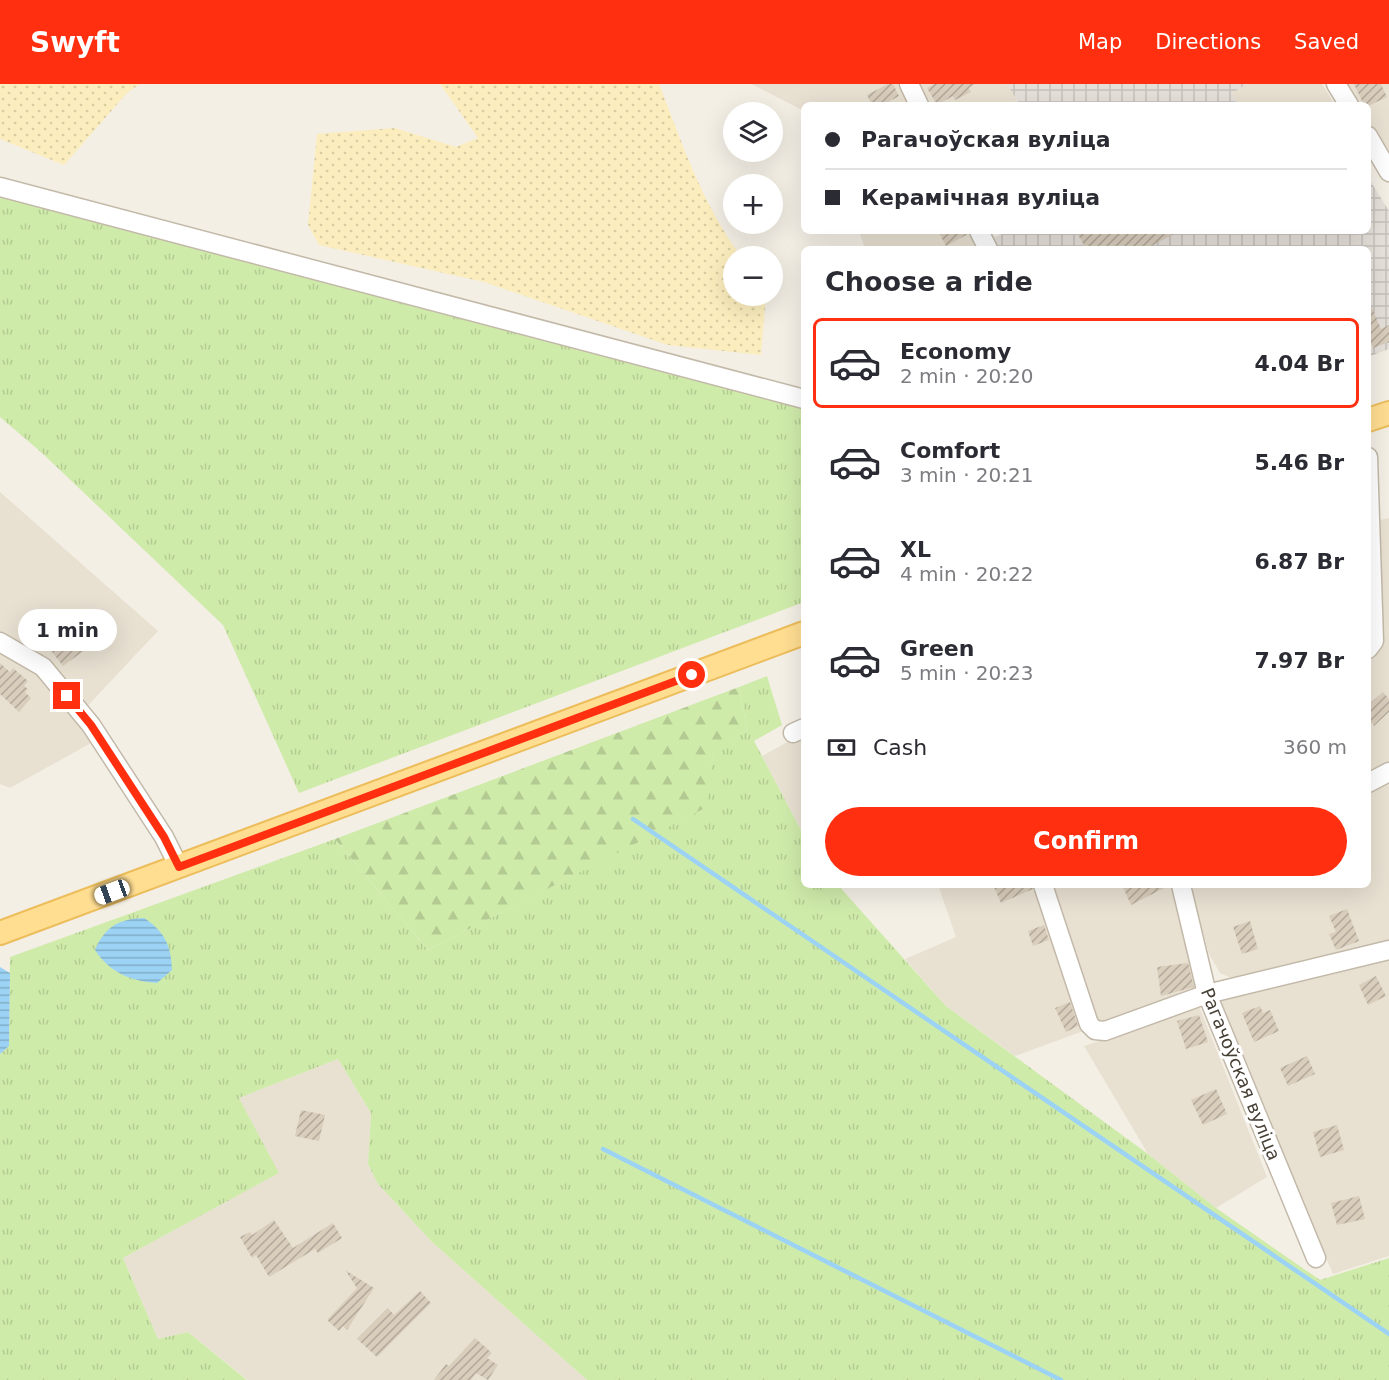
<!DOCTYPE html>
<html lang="en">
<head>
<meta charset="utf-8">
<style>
	body { margin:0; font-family:"DejaVu Sans",sans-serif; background:#f7f7f7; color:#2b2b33; height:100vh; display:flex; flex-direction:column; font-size:22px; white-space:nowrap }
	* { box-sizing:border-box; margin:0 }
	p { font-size:20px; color:#7c7c81 }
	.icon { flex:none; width:33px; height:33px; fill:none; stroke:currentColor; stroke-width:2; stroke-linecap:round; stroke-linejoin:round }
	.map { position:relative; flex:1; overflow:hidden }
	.sheet { position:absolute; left:801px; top:162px; width:570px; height:642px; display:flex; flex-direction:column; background:#fff; border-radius:9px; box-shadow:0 6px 24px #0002 }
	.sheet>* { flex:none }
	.banner { position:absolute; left:801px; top:18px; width:570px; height:132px; border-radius:9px; box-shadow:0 6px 24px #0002; display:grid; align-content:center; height:132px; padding:0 24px; background:#fff }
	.tools { position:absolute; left:723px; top:18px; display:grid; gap:12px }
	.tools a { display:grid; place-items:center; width:60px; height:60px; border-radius:50%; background:#fff; box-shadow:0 6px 24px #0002; font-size:30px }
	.end { position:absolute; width:27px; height:27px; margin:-14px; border:8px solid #ff2f10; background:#fff; box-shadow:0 0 0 3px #fff }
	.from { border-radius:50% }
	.bubble { position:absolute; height:42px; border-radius:21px; background:#fff; box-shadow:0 6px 24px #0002; font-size:20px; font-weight:700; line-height:42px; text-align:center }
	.car { position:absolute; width:18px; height:36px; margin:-18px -9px; border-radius:8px; box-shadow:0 0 4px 2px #0007; background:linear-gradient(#fff 24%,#345 0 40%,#fff 0 76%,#345 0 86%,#fff 0) }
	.banner b { display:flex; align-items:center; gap:21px; height:57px; font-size:22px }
	.banner b+b { border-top:2px solid #e1e1e2 }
	.banner i { width:15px; height:15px; background:#2b2b33 }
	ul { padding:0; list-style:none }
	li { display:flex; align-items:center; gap:18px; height:90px; margin:0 12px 9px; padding:0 12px; border:3px solid transparent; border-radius:9px }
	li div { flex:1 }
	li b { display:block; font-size:22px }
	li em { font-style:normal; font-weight:700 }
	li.current { border-color:#ff2f10 }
	li>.icon { width:54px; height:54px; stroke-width:1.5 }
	h2 { padding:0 24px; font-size:27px; line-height:72px }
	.pay { display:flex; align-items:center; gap:15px; height:66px; padding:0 24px; font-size:22px }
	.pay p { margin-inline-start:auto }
	.cta { display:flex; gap:12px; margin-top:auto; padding:12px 24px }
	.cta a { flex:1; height:69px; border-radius:36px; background:#ff2f10; color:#fff; font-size:24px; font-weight:700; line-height:69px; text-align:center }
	header { display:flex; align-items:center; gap:36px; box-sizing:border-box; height:84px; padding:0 30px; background:#ff2f10; color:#fff }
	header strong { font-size:28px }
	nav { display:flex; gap:33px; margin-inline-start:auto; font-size:21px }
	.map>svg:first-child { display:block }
</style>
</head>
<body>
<header>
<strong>Swyft</strong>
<nav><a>Map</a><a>Directions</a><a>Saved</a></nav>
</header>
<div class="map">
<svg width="1389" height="1296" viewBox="0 0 1389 1296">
	<defs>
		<pattern id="industrial-grid" width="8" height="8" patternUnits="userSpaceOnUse" patternTransform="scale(1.5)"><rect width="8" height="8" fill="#e6e0da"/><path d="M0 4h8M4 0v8" fill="none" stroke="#c7c1bc"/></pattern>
		<pattern id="grass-tufts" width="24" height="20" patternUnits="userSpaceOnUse" patternTransform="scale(1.5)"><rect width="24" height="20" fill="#cfebaa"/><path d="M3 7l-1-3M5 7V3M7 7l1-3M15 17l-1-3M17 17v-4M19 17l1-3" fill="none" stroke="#b3cb93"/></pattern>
		<pattern id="forest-firs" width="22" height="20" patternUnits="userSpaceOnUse" patternTransform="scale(1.5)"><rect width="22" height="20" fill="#cfebaa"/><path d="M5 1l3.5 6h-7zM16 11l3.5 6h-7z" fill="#b3cb93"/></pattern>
		<pattern id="sand-dots" width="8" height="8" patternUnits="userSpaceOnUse" patternTransform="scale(1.5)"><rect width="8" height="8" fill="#fbedbd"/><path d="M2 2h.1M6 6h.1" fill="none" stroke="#d8cca3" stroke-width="1.8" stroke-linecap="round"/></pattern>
		<pattern id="water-rules" width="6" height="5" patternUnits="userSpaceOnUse" patternTransform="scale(1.5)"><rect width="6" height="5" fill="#9cd3f5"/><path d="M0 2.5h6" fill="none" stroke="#81adc7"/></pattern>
		<pattern id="building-hatch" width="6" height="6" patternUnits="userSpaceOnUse" patternTransform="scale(1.5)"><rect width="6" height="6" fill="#d9cdbc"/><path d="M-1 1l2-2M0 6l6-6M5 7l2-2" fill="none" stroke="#b2a89a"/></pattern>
	</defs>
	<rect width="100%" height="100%" fill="#f4efe5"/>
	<!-- residential -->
	<path fill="#e8e1d2" d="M 751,0 L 901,0 L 911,21 L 804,21 L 804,27 Z
		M 915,0 L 1007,0 L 1020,21 L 925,21 Z
		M 1247,0 L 1322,0 L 1335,21 L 1238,21 L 1231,9 Z
		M 1345,0 L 1389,0 L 1389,75 L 1368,40 L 1368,21 L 1357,21 Z
		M 859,147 L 972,147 L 980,165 L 865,165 Z
		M 0,408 L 158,547 L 79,631 L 93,658 L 10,704 L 0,700 Z
		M 1389,434 L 1389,681 L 1368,691 L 1368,439 Z
		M 804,649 L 804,752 L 762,672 Z
		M 1389,696 L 1389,860 L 1236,896 L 1220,889 L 1209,870 L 1192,808 L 1194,801 L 1368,801 L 1368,706 Z
		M 938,801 L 1039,801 L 1086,946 L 1015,972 L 946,922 L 905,875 L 956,853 Z
		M 1048,801 L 1171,801 L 1178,806 L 1198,909 L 1097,941 Z
		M 1389,872 L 1389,1172 L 1333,1190 L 1217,916 Z
		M 1199,922 L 1267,1093 L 1216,1124 L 1148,1070 L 1084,962 Z
		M 338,975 L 371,1029 L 368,1080 L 378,1100 L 432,1158 L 587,1296 L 248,1296 L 188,1248 L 158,1255 L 123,1174 L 278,1089 L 239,1014 Z"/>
	<!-- industrial -->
	<path fill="url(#industrial-grid)" d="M 1007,0 L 1247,0 L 1232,9 L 1238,21 L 1020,21 Z
		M 1368,93 L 1389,127 L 1389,265 L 1368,273 L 1368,165 L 998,165 L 993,154 L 1009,147 L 1368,147 Z"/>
	<!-- grass -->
	<path fill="url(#grass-tufts)" d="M 0,109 L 804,321 L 804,518 L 299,709 L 223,541 L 42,369 L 0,333 Z
		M 767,592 L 782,641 L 754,657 L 804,752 L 804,801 L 838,801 L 946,922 L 1148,1070 L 1216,1124 L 1320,1196 L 1389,1174 L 1389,1296 L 587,1296 L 432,1158 L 378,1100 L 368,1080 L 371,1029 L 338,975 L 239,1014 L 279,1089 L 123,1174 L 158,1255 L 188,1248 L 247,1296 L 0,1296 L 0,970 L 9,962 L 10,873 L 335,755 L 428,866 L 706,723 L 713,670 L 747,646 L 739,603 Z"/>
	<!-- forest -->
	<path fill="url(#forest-firs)" d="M 739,603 L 747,646 L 713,671 L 707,723 L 428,866 L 335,755 Z"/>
	<!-- sand -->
	<path fill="url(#sand-dots)" d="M 0,0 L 140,0 L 127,9 L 64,81 L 0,55 Z
		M 440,0 L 659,0 C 682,59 703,122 741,172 L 734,172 L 734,212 L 766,212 L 761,271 L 668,261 L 484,198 L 319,161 L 308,141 L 317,50 L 395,44 L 456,63 L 478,54 Z"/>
	<!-- water -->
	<path fill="url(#water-rules)" d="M 144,834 C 165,848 171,861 172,886 L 157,899 C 131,897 110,889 95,866 C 105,843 118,835 144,834 Z
		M 0,883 L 10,889 L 9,962 L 0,970 Z"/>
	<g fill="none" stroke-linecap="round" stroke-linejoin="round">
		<!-- stream -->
		<path stroke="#9cd3f5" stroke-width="4.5" d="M 633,735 L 1389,1250
			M 603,1065 L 1061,1296"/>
	</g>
	<!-- building -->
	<path fill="url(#building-hatch)" d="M 888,0 L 893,0 L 899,12 L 883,21 L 872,21 L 867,11 Z
		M 934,0 L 975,0 L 969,4 L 971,8 L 955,16 L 953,12 L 937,21 L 927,4 Z
		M 1354,0 L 1381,0 L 1387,13 L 1368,22 L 1364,21 Z
		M 938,147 L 968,147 L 968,150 L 946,162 Z
		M 1076,147 L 1179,147 L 1146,165 L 1086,165 Z
		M 1368,215 L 1381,245 L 1389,241 L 1389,258 L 1373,264 L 1368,252 Z
		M 77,534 L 89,549 L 79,557 L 86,565 L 63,582 L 45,559 Z
		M 0,579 L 10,588 L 13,584 L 28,597 L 24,602 L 28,605 L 25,608 L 31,614 L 19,628 L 0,610 Z
		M 1383,608 L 1389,615 L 1389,628 L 1374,642 L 1368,635 L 1368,621 Z
		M 993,801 L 1032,801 L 1033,805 L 1001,819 Z
		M 1122,801 L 1170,801 L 1131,821 Z
		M 1347,825 L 1359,857 L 1336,866 L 1329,850 L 1336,848 L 1329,832 Z
		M 1250,837 L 1258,865 L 1242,870 L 1233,843 Z
		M 1044,841 L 1049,856 L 1033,862 L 1028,847 Z
		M 1188,879 L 1194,903 L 1161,912 L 1157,883 Z
		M 1376,892 L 1386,912 L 1368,921 L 1359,901 Z
		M 1070,918 L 1078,942 L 1066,948 L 1055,924 Z
		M 1260,922 L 1263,929 L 1270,926 L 1279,947 L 1254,958 L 1242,929 Z
		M 1199,931 L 1208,958 L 1186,965 L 1177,937 Z
		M 1307,972 L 1315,990 L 1288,1002 L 1280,984 Z
		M 1216,1005 L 1227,1030 L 1203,1041 L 1191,1016 Z
		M 301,1026 L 325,1031 L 319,1057 L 295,1052 Z
		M 1337,1041 L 1344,1066 L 1320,1073 L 1313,1048 Z
		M 1359,1112 L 1365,1135 L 1337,1141 L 1331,1119 Z
		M 274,1136 L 293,1164 L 333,1139 L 342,1154 L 318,1169 L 315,1165 L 269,1193 L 256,1171 L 252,1174 L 240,1153 L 250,1148 L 252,1151 Z
		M 345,1186 L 374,1204 L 347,1246 L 343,1242 L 339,1247 L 327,1236 L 357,1204 Z
		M 420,1207 L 431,1219 L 377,1273 L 357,1255 L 388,1224 L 394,1231 Z
		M 475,1254 L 492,1269 L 487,1274 L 498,1281 L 488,1296 L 476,1289 L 471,1296 L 434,1296 L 446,1280 L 449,1282 Z"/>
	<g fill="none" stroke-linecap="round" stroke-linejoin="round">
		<defs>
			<path id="minor" d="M 909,0 L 919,21
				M 1336,0 L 1349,21
				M 1368,52 L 1389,88
				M 0,103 L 804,315
				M 979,147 L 988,165
				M 1368,373 L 1374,557 L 1368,565
				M 0,558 L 43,583 L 91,641 L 164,753 L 179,783
				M 793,649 L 804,644
				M 1368,699 L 1389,688
				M 1043,801 L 1089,940 L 1095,946 L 1105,947 L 1207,910 L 1389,866
				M 1181,801 L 1207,910 L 1316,1174"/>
			<path id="major" d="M 1368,336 L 1389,329
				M 0,849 L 804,549"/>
		</defs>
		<!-- minor casing -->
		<use href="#minor" stroke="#c3b9a9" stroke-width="21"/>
		<!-- major casing -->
		<use href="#major" stroke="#ecbd5a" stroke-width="26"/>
		<!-- minor -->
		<use href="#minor" stroke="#fff" stroke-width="18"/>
		<!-- major -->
		<use href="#major" stroke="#ffde92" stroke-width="22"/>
	</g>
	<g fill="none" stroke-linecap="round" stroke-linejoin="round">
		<!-- route -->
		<path stroke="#ff2f10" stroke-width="8" d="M 67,612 L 91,641 L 164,753 L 179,783 L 692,591"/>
	</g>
	<g text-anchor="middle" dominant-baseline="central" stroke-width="6" stroke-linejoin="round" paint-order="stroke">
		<!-- street labels -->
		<g font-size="18" fill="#463f34" stroke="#fff">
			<text transform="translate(1241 990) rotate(68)">Рагачоўская вуліца</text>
		</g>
	</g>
</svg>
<div class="tools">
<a><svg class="icon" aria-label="layers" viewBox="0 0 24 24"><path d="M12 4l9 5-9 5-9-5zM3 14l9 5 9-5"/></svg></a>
<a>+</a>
<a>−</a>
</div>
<i class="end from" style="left:692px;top:591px"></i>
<i class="end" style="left:67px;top:612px"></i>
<div class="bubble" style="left:18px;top:525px;width:99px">1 min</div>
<i class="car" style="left:112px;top:808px;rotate:250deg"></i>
<div class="banner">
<b><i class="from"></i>Рагачоўская вуліца</b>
<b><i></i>Керамічная вуліца</b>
</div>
<section class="sheet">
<h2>Choose a ride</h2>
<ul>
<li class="current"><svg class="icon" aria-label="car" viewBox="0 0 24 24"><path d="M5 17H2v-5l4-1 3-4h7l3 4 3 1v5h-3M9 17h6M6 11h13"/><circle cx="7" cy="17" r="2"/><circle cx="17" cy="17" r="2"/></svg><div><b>Economy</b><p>2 min · 20:20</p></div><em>4.04 Br</em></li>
<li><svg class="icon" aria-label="car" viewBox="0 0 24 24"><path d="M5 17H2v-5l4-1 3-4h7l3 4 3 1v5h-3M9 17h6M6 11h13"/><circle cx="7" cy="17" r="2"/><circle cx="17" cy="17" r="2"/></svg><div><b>Comfort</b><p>3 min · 20:21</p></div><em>5.46 Br</em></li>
<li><svg class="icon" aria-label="car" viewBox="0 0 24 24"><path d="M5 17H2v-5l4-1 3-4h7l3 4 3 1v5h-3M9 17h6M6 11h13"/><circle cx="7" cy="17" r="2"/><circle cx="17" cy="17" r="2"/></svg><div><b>XL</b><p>4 min · 20:22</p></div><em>6.87 Br</em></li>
<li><svg class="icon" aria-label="car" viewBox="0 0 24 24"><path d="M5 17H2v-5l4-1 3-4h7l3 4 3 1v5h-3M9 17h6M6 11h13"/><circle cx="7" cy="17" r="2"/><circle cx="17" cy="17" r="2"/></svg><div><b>Green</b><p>5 min · 20:23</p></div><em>7.97 Br</em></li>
</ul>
<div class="pay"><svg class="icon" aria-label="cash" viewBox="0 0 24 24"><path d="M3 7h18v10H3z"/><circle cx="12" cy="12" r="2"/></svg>Cash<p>360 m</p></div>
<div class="cta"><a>Confirm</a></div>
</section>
</div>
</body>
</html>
